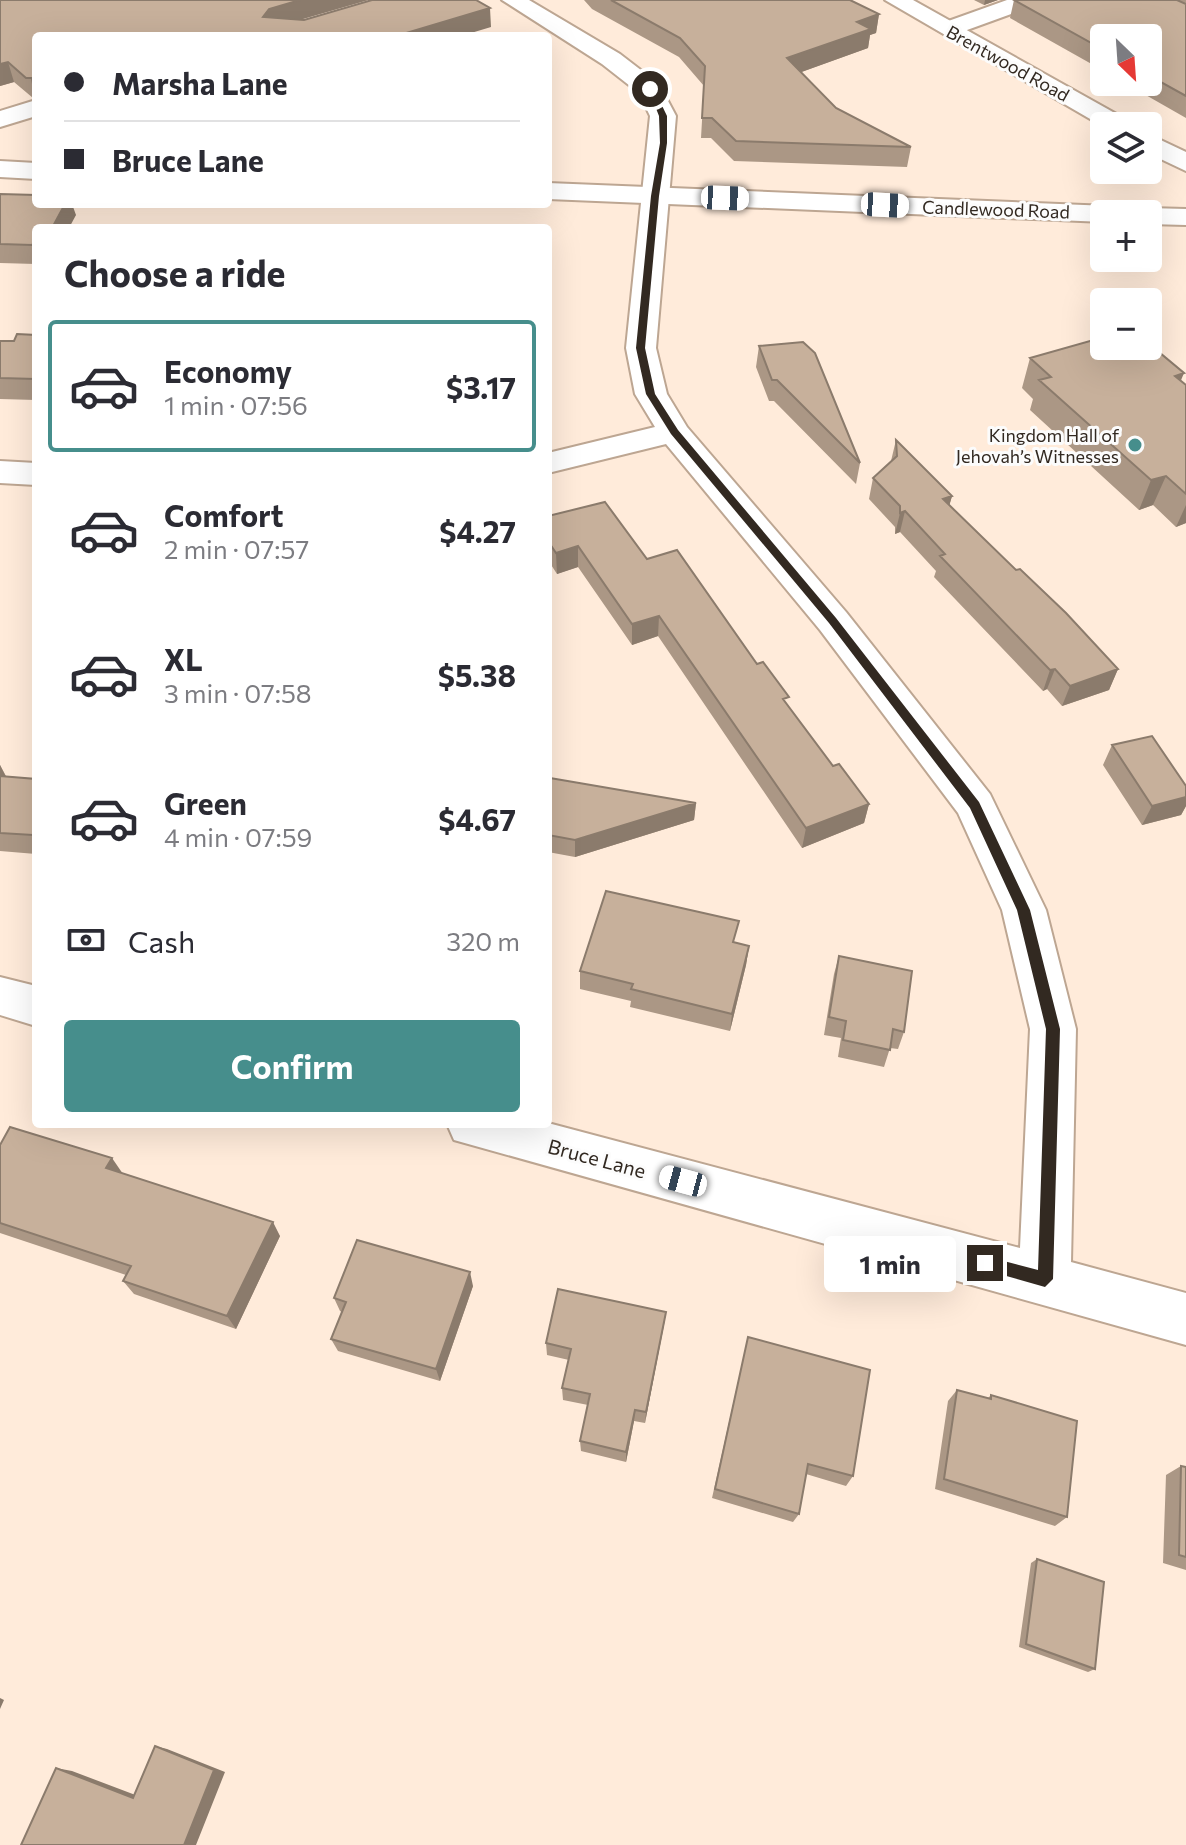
<!DOCTYPE html>
<html lang="en">
<head>
<meta charset="utf-8">
<style>
	body { margin:0; font-family:Commissioner,sans-serif; background:#f2f2f3; color:#2b2b33; height:100vh; display:flex; flex-direction:column; font-size:30px; white-space:nowrap }
	* { box-sizing:border-box; margin:0 }
	p { font-size:26px; color:#7c7c81 }
	.icon { flex:none; width:44px; height:44px; fill:none; stroke:currentColor; stroke-width:2; stroke-linecap:round; stroke-linejoin:round }
	.map { position:relative; flex:1; overflow:hidden }
	.details { position:absolute; left:32px; top:224px; width:520px; height:904px; display:flex; flex-direction:column; background:#fff; border-radius:8px; box-shadow:0 8px 32px #0002 }
	.details>* { flex:none }
	.top-card { position:absolute; left:32px; top:32px; width:520px; height:176px; border-radius:8px; box-shadow:0 8px 32px #0002; display:grid; align-content:center; height:176px; padding:0 32px; background:#fff }
	.needle { width:52px; rotate:155deg }
	.controls { position:absolute; left:1090px; top:24px; display:grid; gap:16px }
	.controls a { display:grid; place-items:center; width:72px; height:72px; border-radius:8px; background:#fff; box-shadow:0 8px 32px #0002; font-size:40px }
	.end { position:absolute; width:36px; height:36px; margin:-18px; border:10px solid #322921; background:#fff; box-shadow:0 0 0 4px #fff }
	.from { border-radius:50% }
	.bubble { position:absolute; height:56px; border-radius:8px; background:#fff; box-shadow:0 8px 32px #0002; font-size:26px; font-weight:700; line-height:56px; text-align:center }
	.car { position:absolute; width:24px; height:48px; margin:-24px -12px; border-radius:10px; box-shadow:0 0 6px 2px #0007; background:linear-gradient(#fff 24%,#345 0 40%,#fff 0 76%,#345 0 86%,#fff 0) }
	.top-card b { display:flex; align-items:center; gap:28px; height:76px; font-size:30px }
	.top-card b+b { border-top:2px solid #e1e1e2 }
	.top-card i { width:20px; height:20px; background:#2b2b33 }
	ul { padding:0; list-style:none }
	li { display:flex; align-items:center; gap:24px; height:132px; margin:0 16px 12px; padding:0 16px; border:4px solid transparent; border-radius:8px }
	li div { flex:1 }
	li b { display:block; font-size:30px }
	li em { font-style:normal; font-weight:700 }
	li.current { border-color:#468e8c }
	li>.icon { width:72px; height:72px; stroke-width:1.5 }
	h2 { padding:0 32px; font-size:36px; line-height:96px }
	.pay { display:flex; align-items:center; gap:20px; height:88px; padding:0 32px; font-size:30px }
	.pay p { margin-inline-start:auto }
	.cta { display:flex; gap:16px; margin-top:auto; padding:16px 32px }
	.cta a { flex:1; height:92px; border-radius:8px; background:#468e8c; color:#fff; font-size:32px; font-weight:700; line-height:92px; text-align:center }
	.map>svg:first-child { display:block }
</style>
</head>
<body>
<div class="map">
<svg width="1186" height="1845" viewBox="0 0 1186 1845">
	<rect width="100%" height="100%" fill="#ffebda"/>
	<g fill="none" stroke-linecap="round" stroke-linejoin="round">
		<defs>
			<path id="minor" d="M 502,0 L 529,0 L 620,54 L 659,84 L 676,116 L 656,348 L 667,394 L 687,427 L 846,612 L 990,794 L 1046,910 L 1076,1029 L 1071,1262 L 1186,1293 L 1186,1345 L 454,1140 L 447,1124 L 548,1123 L 1020,1248 L 1030,1029 L 1002,910 L 958,813 L 820,630 L 666,444 L 548,473 L 548,453 L 655,427 L 635,394 L 626,348 L 650,116 L 639,93 L 602,64 Z
				M 1007,0 L 1039,0 L 1036,5 L 956,34 L 948,36 L 936,29 L 940,24 Z
				M 36,100 L 36,116 L 0,127 L 0,111 Z
				M 0,461 L 36,463 L 36,485 L 0,483 Z
				M 0,977 L 36,986 L 36,1026 L 0,1015 Z"/>
			<path id="tertiary" d="M 885,0 L 913,0 L 1129,121 L 1133,126 L 1104,127 Z
				M 1148,134 L 1186,152 L 1186,171 L 1148,153 Z
				M 0,161 L 36,163 L 36,179 L 0,177 Z
				M 548,183 L 1109,206 L 1119,208 L 1123,214 L 1104,214 L 1104,222 L 548,199 Z
				M 1148,208 L 1186,209 L 1186,225 L 1148,224 L 1148,214 L 1136,214 Z"/>
		</defs>
		<!-- minor casing -->
		<use href="#minor" stroke="#bda692" stroke-width="4"/>
		<!-- tertiary casing -->
		<use href="#tertiary" stroke="#bda692" stroke-width="4"/>
		<!-- minor -->
		<use href="#minor" fill="#fff" fill-rule="evenodd"/>
		<!-- tertiary -->
		<use href="#tertiary" fill="#fff" fill-rule="evenodd"/>
	</g>
	<!-- wall -->
	<path fill="#ab9785" d="M 0,0 L 368,0 L 302,19 L 491,27 L 36,36 L 36,98 L 33,98 L 14,82 L 0,86 Z
		M 584,0 L 850,0 L 879,14 L 876,33 L 870,35 L 868,48 L 801,72 L 836,108 L 911,147 L 907,167 L 734,161 L 711,138 L 701,138 L 704,86 L 679,57 L 592,9 Z
		M 974,0 L 998,0 L 984,5 Z
		M 1014,0 L 1186,0 L 1186,118 L 1123,82 L 1148,82 L 1148,38 L 1104,38 L 1104,71 L 1010,18 Z
		M 0,194 L 76,215 L 36,228 L 36,264 L 0,263 Z
		M 36,335 L 36,400 L 0,399 L 0,341 L 14,341 Z
		M 759,346 L 860,463 L 856,484 L 774,401 L 769,401 L 756,367 Z
		M 1030,358 L 1181,381 L 1186,385 L 1186,523 L 1176,527 L 1153,505 L 1139,510 L 1030,410 L 1033,399 L 1022,388 Z
		M 896,440 L 952,496 L 949,506 L 1118,669 L 1109,690 L 1062,706 L 1047,689 L 1043,691 L 934,577 L 936,571 L 900,532 L 895,534 L 895,527 L 869,499 L 873,478 L 891,461 Z
		M 548,516 L 647,559 L 757,664 L 833,766 L 869,804 L 864,823 L 802,848 L 658,636 L 632,645 L 578,567 L 557,574 L 548,560 Z
		M 1112,745 L 1186,786 L 1186,806 L 1181,815 L 1142,825 L 1103,765 Z
		M 0,765 L 6,776 L 36,779 L 36,854 L 0,851 Z
		M 548,783 L 696,803 L 694,820 L 575,857 L 548,852 Z
		M 735,943 L 749,946 L 746,965 L 730,1031 L 630,1007 L 631,1001 L 580,989 L 580,971 Z
		M 839,956 L 904,1032 L 898,1049 L 890,1048 L 884,1067 L 838,1057 L 841,1038 L 824,1035 L 834,974 Z
		M 0,1145 L 123,1174 L 280,1236 L 236,1329 L 134,1294 L 123,1281 L 126,1275 L 0,1233 Z
		M 473,1286 L 440,1381 L 338,1351 L 331,1339 L 342,1312 L 340,1311 L 334,1298 Z
		M 666,1312 L 645,1423 L 634,1421 L 626,1462 L 581,1451 L 580,1441 L 588,1405 L 563,1400 L 562,1388 L 569,1360 L 547,1355 L 546,1343 Z
		M 748,1337 L 853,1476 L 846,1486 L 806,1474 L 799,1514 L 793,1522 L 712,1498 Z
		M 957,1390 L 988,1398 L 991,1395 L 1067,1517 L 1055,1526 L 935,1489 L 948,1401 Z
		M 1181,1466 L 1186,1467 L 1186,1570 L 1163,1563 L 1166,1475 Z
		M 1037,1559 L 1095,1669 L 1088,1672 L 1019,1647 L 1031,1563 Z"/>
	<!-- shaded-wall -->
	<path fill="#8b7b6c" d="M 300,0 L 368,0 L 272,28 L 263,17 L 269,9 Z
		M 985,0 L 998,0 L 984,5 Z
		M 490,8 L 491,27 L 461,36 L 405,36 L 406,33 Z
		M 879,14 L 876,33 L 870,35 L 868,48 L 785,78 L 787,58 L 857,22 Z
		M 8,62 L 14,82 L 0,86 L 0,64 Z
		M 65,204 L 72,204 L 76,215 L 69,228 L 52,228 Z
		M 36,239 L 36,258 L 32,245 Z
		M 1184,373 L 1172,402 L 1175,376 Z
		M 1166,476 L 1153,505 L 1139,510 L 1151,480 Z
		M 952,496 L 946,517 L 943,499 Z
		M 1186,505 L 1186,523 L 1176,527 Z
		M 905,511 L 900,532 L 895,534 L 900,513 Z
		M 578,546 L 578,567 L 557,574 L 556,553 Z
		M 659,616 L 658,636 L 632,645 L 632,624 Z
		M 1055,669 L 1047,689 L 1043,691 L 1050,670 Z
		M 1118,669 L 1109,690 L 1062,706 L 1070,686 Z
		M 0,765 L 7,779 L 0,795 Z
		M 1186,797 L 1186,806 L 1181,815 L 1142,825 L 1152,806 Z
		M 696,803 L 694,820 L 575,857 L 575,840 Z
		M 869,804 L 864,823 L 802,848 L 806,828 Z
		M 749,946 L 746,965 L 730,1031 L 732,1014 Z
		M 112,1158 L 123,1174 L 106,1168 Z
		M 273,1222 L 280,1236 L 236,1329 L 227,1316 Z
		M 470,1272 L 473,1286 L 440,1381 L 436,1369 Z
		M 666,1312 L 664,1325 L 645,1423 L 646,1412 Z
		M 635,1410 L 634,1421 L 626,1462 L 626,1452 Z
		M 0,1698 L 4,1700 L 0,1709 Z
		M 155,1746 L 167,1749 L 225,1772 L 196,1845 L 184,1845 Z
		M 56,1768 L 72,1771 L 146,1799 L 133,1798 Z"/>
	<!-- building -->
	<path fill="#c7b09b" stroke="#8b7b6c" stroke-width="2" d="M 0,0 L 300,0 L 269,9 L 263,17 L 304,20 L 372,0 L 476,0 L 490,8 L 406,33 L 405,36 L 36,36 L 36,86 L 33,84 L 32,78 L 26,78 L 8,62 L 0,64 Z
		M 611,0 L 850,0 L 879,14 L 857,22 L 871,29 L 787,58 L 836,108 L 911,147 L 736,141 L 712,118 L 702,118 L 705,66 L 680,38 Z
		M 1014,0 L 1177,0 L 1186,4 L 1186,96 L 1148,75 L 1148,38 L 1104,38 L 1104,50 Z
		M 0,194 L 36,195 L 36,204 L 65,204 L 52,228 L 36,228 L 36,239 L 32,245 L 0,244 Z
		M 17,334 L 36,335 L 36,379 L 0,378 L 0,341 L 14,341 Z
		M 1104,337 L 1104,346 L 1148,346 L 1148,343 L 1184,373 L 1175,376 L 1186,385 L 1186,494 L 1166,476 L 1151,480 L 1039,380 L 1051,377 L 1030,358 Z
		M 803,342 L 815,353 L 860,463 L 777,380 L 772,380 L 759,346 Z
		M 896,440 L 952,496 L 943,499 L 1016,570 L 1020,569 L 1066,613 L 1118,669 L 1070,686 L 1055,669 L 1050,670 L 940,556 L 945,554 L 905,511 L 900,513 L 900,506 L 873,478 L 897,456 Z
		M 605,502 L 647,559 L 677,550 L 757,664 L 763,662 L 789,697 L 783,699 L 833,766 L 839,764 L 869,804 L 806,828 L 659,616 L 632,624 L 578,546 L 556,553 L 548,541 L 548,516 Z
		M 1152,736 L 1186,786 L 1186,797 L 1152,806 L 1112,745 Z
		M 0,776 L 36,779 L 36,828 L 33,835 L 0,833 Z
		M 550,778 L 696,803 L 575,840 L 548,835 L 548,783 Z
		M 606,891 L 739,921 L 733,942 L 749,946 L 732,1014 L 631,989 L 633,984 L 580,971 Z
		M 839,956 L 912,971 L 904,1032 L 893,1029 L 890,1050 L 843,1040 L 846,1021 L 829,1017 Z
		M 10,1127 L 112,1158 L 106,1168 L 273,1222 L 227,1316 L 123,1281 L 131,1266 L 0,1223 L 0,1145 Z
		M 357,1240 L 470,1272 L 436,1369 L 331,1339 L 346,1302 L 334,1298 Z
		M 558,1289 L 666,1312 L 646,1412 L 635,1410 L 626,1452 L 580,1441 L 590,1394 L 562,1388 L 571,1349 L 546,1343 Z
		M 748,1337 L 870,1370 L 853,1476 L 808,1464 L 799,1514 L 715,1489 Z
		M 957,1390 L 991,1399 L 991,1395 L 1077,1421 L 1067,1517 L 944,1479 Z
		M 1181,1466 L 1186,1467 L 1186,1557 L 1179,1555 Z
		M 1037,1559 L 1104,1582 L 1095,1669 L 1026,1644 Z
		M 155,1746 L 214,1770 L 184,1845 L 21,1845 L 56,1768 L 133,1798 Z"/>
	<!-- route -->
	<path fill="#322921" d="M 648,88 L 654,89 L 667,116 L 667,143 L 659,196 L 645,348 L 655,394 L 678,430 L 836,618 L 979,802 L 1030,910 L 1060,1029 L 1053,1279 L 1045,1287 L 985,1270 L 977,1263 L 985,1256 L 1038,1270 L 1046,1029 L 1017,910 L 970,808 L 829,623 L 671,434 L 646,394 L 636,348 L 651,196 L 660,143 L 659,116 Z"/>
	<!-- markers -->
	<circle fill="#468e8c" stroke="#fcfcfc" stroke-width="3" cx="1135" cy="445" r="8"/>
	<g text-anchor="middle" dominant-baseline="central" stroke-width="6" stroke-linejoin="round" paint-order="stroke">
		<!-- far-street labels -->
		<g font-size="18" fill="#322921" stroke="#fcfcfc">
			<text transform="translate(1008 63) rotate(29)">Brentwood Road</text>
			<text transform="translate(996 209) rotate(2)">Candlewood Road</text>
		</g>
		<!-- far-poi labels -->
		<g font-size="18" fill="#322921" stroke="#fcfcfc" text-anchor="end">
			<text x="1119" y="435">Kingdom Hall of<tspan x="1119" dy="21">Jehovah’s Witnesses</tspan></text>
		</g>
		<!-- street labels -->
		<g font-size="20" fill="#322921" stroke="#fcfcfc">
			<text transform="translate(597 1158) rotate(15)">Bruce Lane</text>
		</g>
	</g>
</svg>
<div class="controls">
<a><svg class="needle" viewBox="-14 -14 28 28"><path d="M0-13l5 13h-10z" fill="#e53935"/><path d="M0 13l5-13h-10z" fill="#7c7c81"/></svg></a>
<a><svg class="icon" aria-label="layers" viewBox="0 0 24 24"><path d="M12 4l9 5-9 5-9-5zM3 14l9 5 9-5"/></svg></a>
<a>+</a>
<a>−</a>
</div>
<i class="end from" style="left:650px;top:89px"></i>
<i class="end" style="left:985px;top:1263px"></i>
<div class="bubble" style="left:824px;top:1236px;width:132px">1 min</div>
<i class="car" style="left:725px;top:198px;rotate:92deg"></i>
<i class="car" style="left:885px;top:205px;rotate:93deg"></i>
<i class="car" style="left:683px;top:1181px;rotate:285deg"></i>
<div class="top-card">
<b><i class="from"></i>Marsha Lane</b>
<b><i></i>Bruce Lane</b>
</div>
<section class="details">
<h2>Choose a ride</h2>
<ul>
<li class="current"><svg class="icon" aria-label="car" viewBox="0 0 24 24"><path d="M5 17H2v-5l4-1 3-4h7l3 4 3 1v5h-3M9 17h6M6 11h13"/><circle cx="7" cy="17" r="2"/><circle cx="17" cy="17" r="2"/></svg><div><b>Economy</b><p>1 min · 07:56</p></div><em>$3.17</em></li>
<li><svg class="icon" aria-label="car" viewBox="0 0 24 24"><path d="M5 17H2v-5l4-1 3-4h7l3 4 3 1v5h-3M9 17h6M6 11h13"/><circle cx="7" cy="17" r="2"/><circle cx="17" cy="17" r="2"/></svg><div><b>Comfort</b><p>2 min · 07:57</p></div><em>$4.27</em></li>
<li><svg class="icon" aria-label="car" viewBox="0 0 24 24"><path d="M5 17H2v-5l4-1 3-4h7l3 4 3 1v5h-3M9 17h6M6 11h13"/><circle cx="7" cy="17" r="2"/><circle cx="17" cy="17" r="2"/></svg><div><b>XL</b><p>3 min · 07:58</p></div><em>$5.38</em></li>
<li><svg class="icon" aria-label="car" viewBox="0 0 24 24"><path d="M5 17H2v-5l4-1 3-4h7l3 4 3 1v5h-3M9 17h6M6 11h13"/><circle cx="7" cy="17" r="2"/><circle cx="17" cy="17" r="2"/></svg><div><b>Green</b><p>4 min · 07:59</p></div><em>$4.67</em></li>
</ul>
<div class="pay"><svg class="icon" aria-label="cash" viewBox="0 0 24 24"><path d="M3 7h18v10H3z"/><circle cx="12" cy="12" r="2"/></svg>Cash<p>320 m</p></div>
<div class="cta"><a>Confirm</a></div>
</section>
</div>
</body>
</html>
